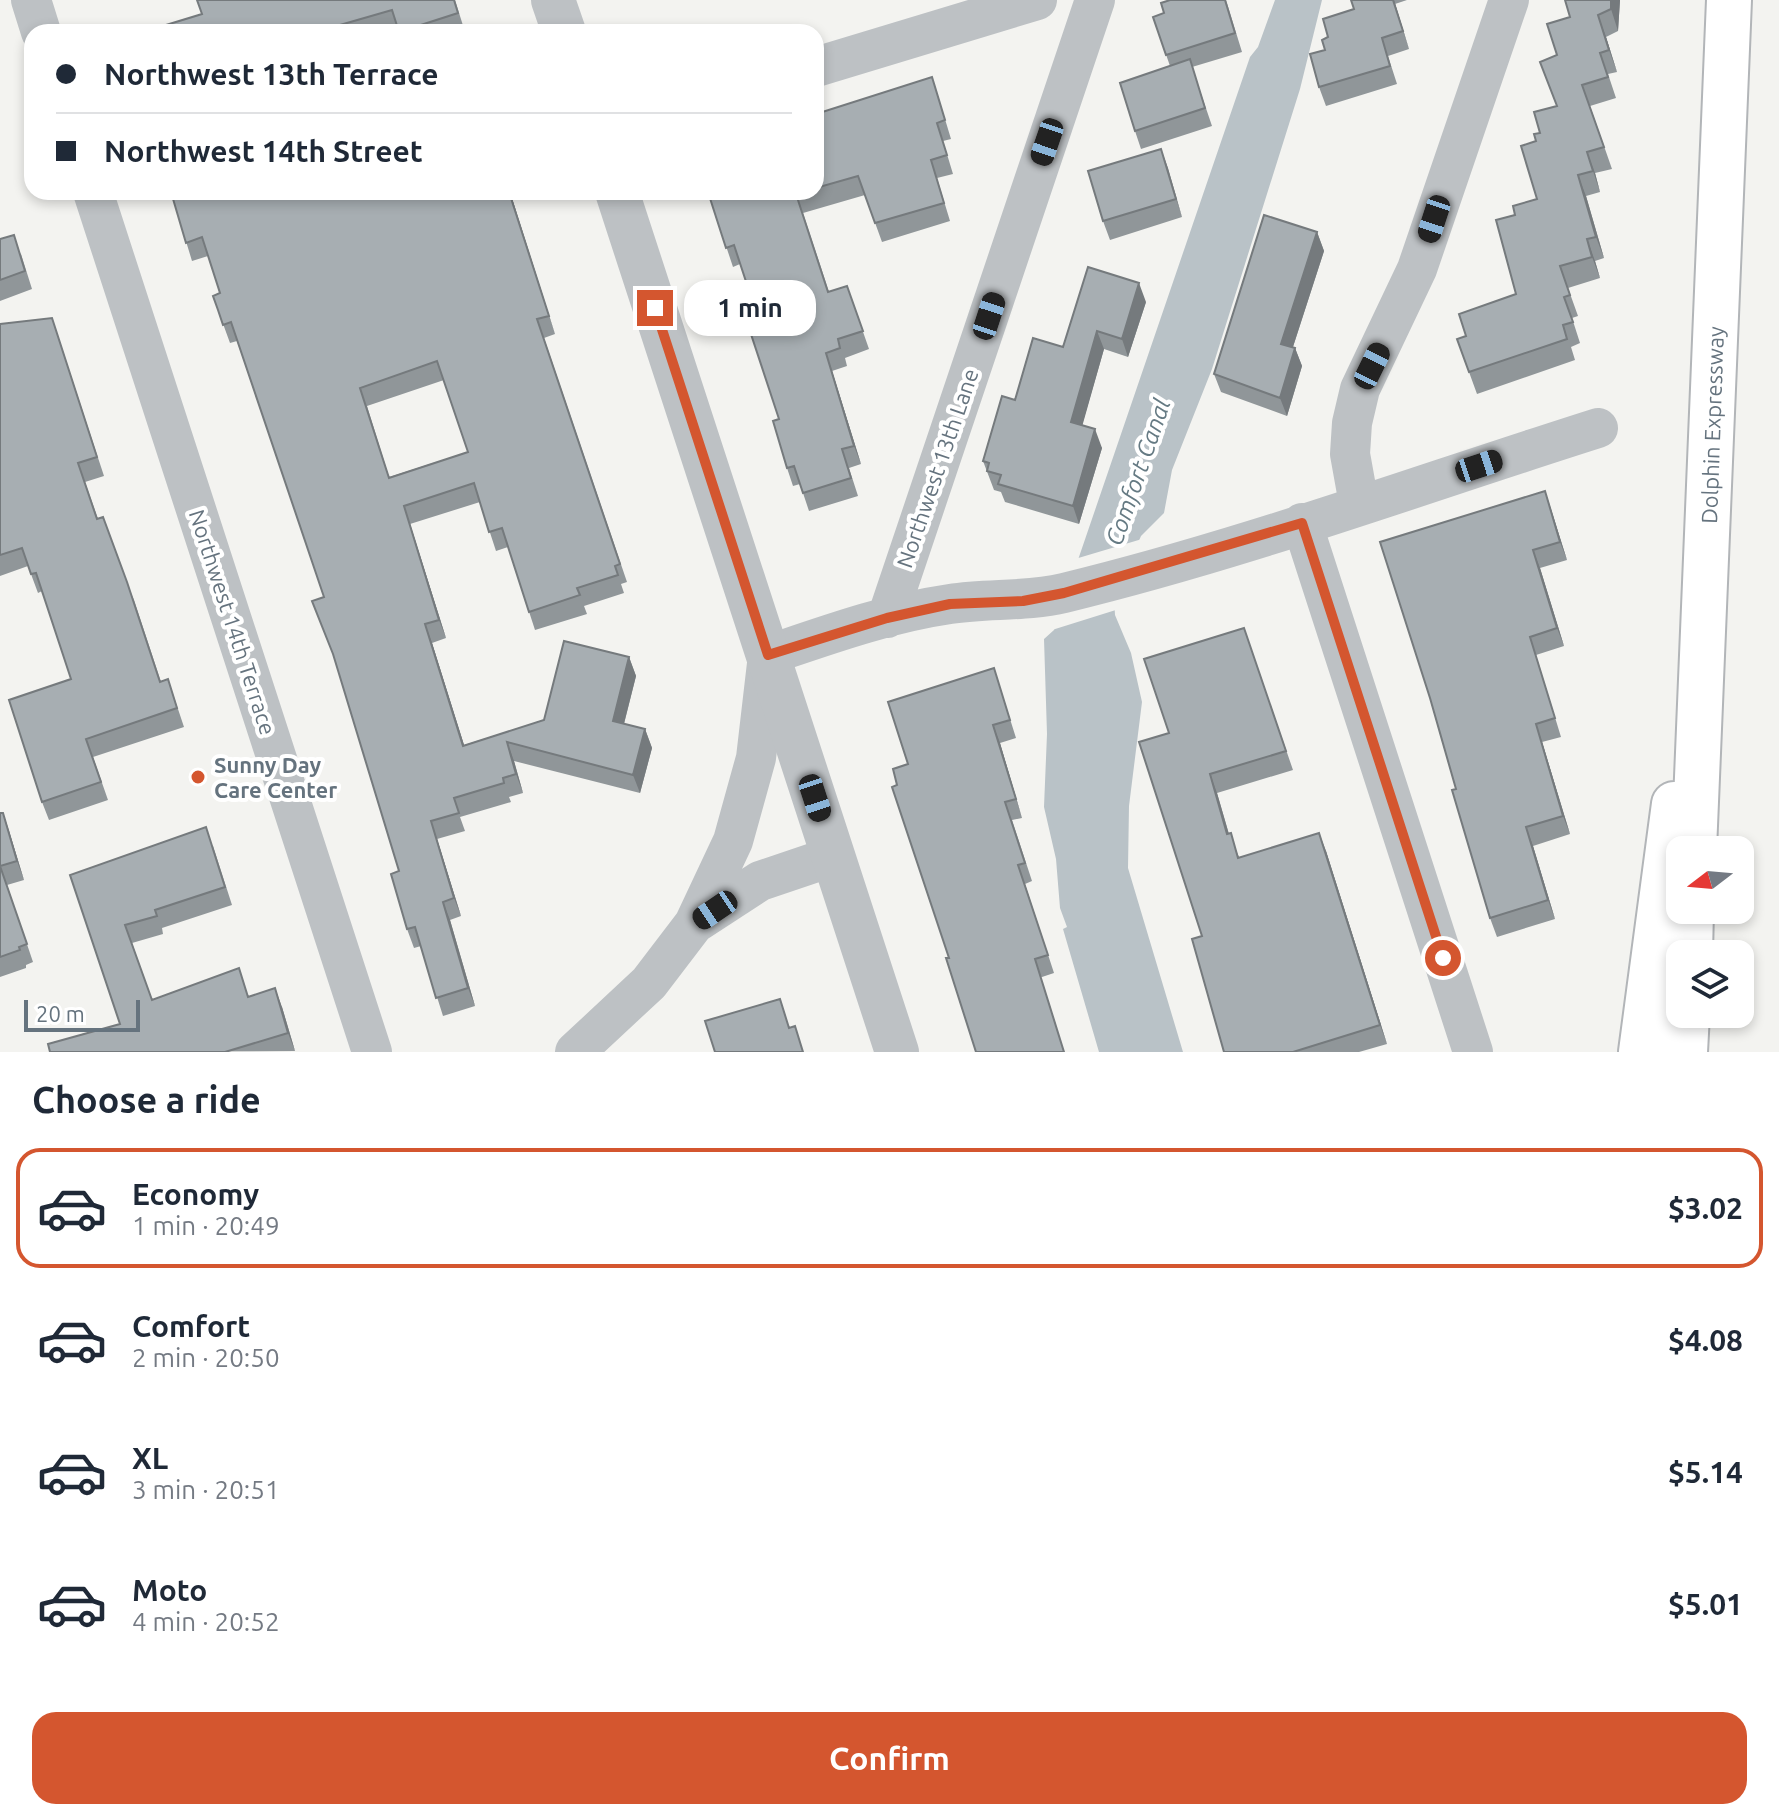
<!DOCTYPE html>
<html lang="en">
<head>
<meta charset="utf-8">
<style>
	body { margin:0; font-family:Ubuntu,sans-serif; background:#f6f6f7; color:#1f2937; height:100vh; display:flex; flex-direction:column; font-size:30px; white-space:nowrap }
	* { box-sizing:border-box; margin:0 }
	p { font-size:26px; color:#747a83 }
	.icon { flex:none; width:44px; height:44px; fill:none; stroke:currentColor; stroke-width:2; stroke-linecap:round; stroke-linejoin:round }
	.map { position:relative; height:1052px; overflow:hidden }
	.details { display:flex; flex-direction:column; background:#fff; flex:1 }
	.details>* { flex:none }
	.guide { position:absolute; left:24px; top:24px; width:800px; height:176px; border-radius:24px; box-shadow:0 4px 12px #0003; display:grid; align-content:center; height:176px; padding:0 32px; background:#fff }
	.needle { width:52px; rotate:254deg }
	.controls { position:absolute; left:1666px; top:836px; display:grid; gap:16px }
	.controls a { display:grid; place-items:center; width:88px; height:88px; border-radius:16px; background:#fff; box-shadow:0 4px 12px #0003; font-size:40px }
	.scale { position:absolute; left:24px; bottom:20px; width:116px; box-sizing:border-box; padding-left:8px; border:4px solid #65737e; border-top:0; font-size:22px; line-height:28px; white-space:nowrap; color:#65737e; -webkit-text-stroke:6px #fff; paint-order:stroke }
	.end { position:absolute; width:36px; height:36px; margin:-18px; border:10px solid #d4562f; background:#fff; box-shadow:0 0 0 4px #fff }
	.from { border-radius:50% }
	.bubble { position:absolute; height:56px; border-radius:24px; background:#fff; box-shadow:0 4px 12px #0003; font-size:26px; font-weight:700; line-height:56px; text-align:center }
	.car { position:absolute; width:24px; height:48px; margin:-24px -12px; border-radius:10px; box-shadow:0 0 6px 2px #0007; background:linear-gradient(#222 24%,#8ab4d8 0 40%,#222 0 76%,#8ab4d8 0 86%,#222 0) }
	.guide b { display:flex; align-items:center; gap:28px; height:76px; font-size:30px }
	.guide b+b { border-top:2px solid #e0e1e3 }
	.guide i { width:20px; height:20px; background:#1f2937 }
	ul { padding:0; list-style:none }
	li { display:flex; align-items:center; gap:24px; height:120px; margin:0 16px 12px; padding:0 16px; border:4px solid transparent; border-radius:24px }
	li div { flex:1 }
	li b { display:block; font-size:30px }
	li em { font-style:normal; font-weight:700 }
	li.on { border-color:#d4562f }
	li>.icon { width:72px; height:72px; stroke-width:1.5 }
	h2 { padding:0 32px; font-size:36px; line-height:96px }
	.cta { display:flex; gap:16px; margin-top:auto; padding:16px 32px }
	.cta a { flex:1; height:92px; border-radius:24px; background:#d4562f; color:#fff; font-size:32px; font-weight:700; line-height:92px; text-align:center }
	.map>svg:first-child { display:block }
</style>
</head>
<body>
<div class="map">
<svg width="1779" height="1052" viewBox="0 0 1779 1052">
	<rect width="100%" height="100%" fill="#f3f3f0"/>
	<!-- water -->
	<path fill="#b9c2c7" d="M 1275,0 L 1322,0 L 1300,89 L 1212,369 L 1172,470 L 1164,513 L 1141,536 L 1114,599 L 1115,615 L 1131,653 L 1142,702 L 1129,806 L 1128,868 L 1183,1052 L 1099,1052 L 1063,929 L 1067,927 L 1060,908 L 1056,859 L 1044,807 L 1047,734 L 1044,639 L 1054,630 L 1250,57 L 1258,47 Z"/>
	<!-- pier -->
	<path fill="#f3f3f0" d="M 1142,539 L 1118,599 L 1119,609 L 1052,630 L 1075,559 Z"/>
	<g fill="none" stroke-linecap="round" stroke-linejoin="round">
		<defs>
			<path id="motorway" d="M 1694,850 L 1729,0
				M 1690,954 L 1691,910
				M 1641,1052 L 1674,804
				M 1685,1052 L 1687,1014"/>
		</defs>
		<!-- motorway casing -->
		<use href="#motorway" stroke="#b2b5b8" stroke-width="48"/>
		<!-- minor -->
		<path stroke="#bdc1c4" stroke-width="40" d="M 31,0 L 41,32
			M 816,67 L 1037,0
			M 93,192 L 372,1052
			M 1359,504 L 1350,454 L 1352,423 L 1360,389 L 1417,269 L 1509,0
			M 1302,523 L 1473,1052
			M 887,618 L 1095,0
			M 694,924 L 733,841 L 756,758 L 768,655 C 827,635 888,613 950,604 C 988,598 1026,602 1064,593 C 1245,549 1421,484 1598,428
			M 575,1052 L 649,983 L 694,924 L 760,881 L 834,856"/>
		<!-- tertiary -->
		<path stroke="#bdc1c4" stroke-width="44" d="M 553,0 L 564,32
			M 617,192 L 897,1052"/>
		<!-- motorway -->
		<use href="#motorway" stroke="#fff" stroke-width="44"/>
	</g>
	<!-- wall -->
	<path fill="#909699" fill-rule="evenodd" d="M 197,0 L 455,0 L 465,32 L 399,32 L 398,29 L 387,32 L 143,32 L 202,14 Z
		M 1226,0 L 1242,52 L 1192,67 L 1212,126 L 1141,149 L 1135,131 L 1170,66 L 1153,17 Z
		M 1351,0 L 1407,0 L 1395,4 L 1409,49 L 1388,56 L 1397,84 L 1326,106 L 1319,87 L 1325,50 L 1328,37 L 1354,9 Z
		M 1565,0 L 1620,0 L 1618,31 L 1606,37 L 1617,72 L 1608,74 L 1616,98 L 1590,106 L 1612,169 L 1595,173 L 1600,192 L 1586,196 L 1604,258 L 1595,261 L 1600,278 L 1568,288 L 1578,316 L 1572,318 L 1580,343 L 1571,347 L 1575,360 L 1477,394 L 1457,339 L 1466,336 L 1516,294 L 1515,215 L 1537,199 L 1536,141 L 1557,106 L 1557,55 L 1570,17 Z
		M 938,96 L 951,139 L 943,141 L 953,174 L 937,178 L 950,221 L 882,242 L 865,195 L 803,213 L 829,292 L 847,286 L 869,349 L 845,358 L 847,366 L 832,371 L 861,464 L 849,468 L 858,496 L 809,511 L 800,484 L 793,486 L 787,468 L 779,419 L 756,312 L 740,264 L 733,267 L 708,192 L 816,192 L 816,114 Z
		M 1161,149 L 1182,217 L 1110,240 L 1103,221 Z
		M 171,192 L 510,192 L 555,334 L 544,338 L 627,582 L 621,584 L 624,593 L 584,606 L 587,614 L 535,630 L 508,547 L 496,551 L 480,502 L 410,524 L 446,638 L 432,643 L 464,745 L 544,720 L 629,657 L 636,676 L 624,724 L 645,729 L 652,748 L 640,793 L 514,761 L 523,793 L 509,797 L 511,802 L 460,817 L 465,831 L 437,839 L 461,916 L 450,920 L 475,1006 L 443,1016 L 421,946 L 414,948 L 407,929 L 399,871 L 324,597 L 237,341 L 230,343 L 218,310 L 220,293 L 208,256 L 192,261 ZM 444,380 L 468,452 L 389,477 L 367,406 Z
		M 1317,232 L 1324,251 L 1293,347 L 1295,348 L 1302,366 L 1287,416 L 1221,392 L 1214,374 Z
		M 0,239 L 21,254 L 32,289 L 0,301 Z
		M 1146,302 L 1128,357 L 1104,349 L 1082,425 L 1102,448 L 1079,524 L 1005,502 L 1001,492 L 994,490 L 983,461 L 1015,400 L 1063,347 Z
		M 0,324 L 58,336 L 104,476 L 85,482 L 98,519 L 134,600 L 161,682 L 168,679 L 184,727 L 93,757 L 108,800 L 49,820 L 42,802 L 71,679 L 42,591 L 38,593 L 28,566 L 0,576 Z
		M 1545,491 L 1567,560 L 1540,568 L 1564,646 L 1536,655 L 1561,737 L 1542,742 L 1570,834 L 1533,846 L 1555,919 L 1497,937 L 1490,918 L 1456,789 Z
		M 1244,628 L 1293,770 L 1217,793 L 1229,834 L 1239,857 L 1326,851 L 1387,1044 L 1359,1052 L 1224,1052 L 1202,936 L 1169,733 Z
		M 994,668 L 1016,738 L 1000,743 L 1022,818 L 1012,820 L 1032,881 L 1025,884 L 1054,973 L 1042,977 L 949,958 L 897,785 L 908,764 Z
		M 0,813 L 3,813 L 9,831 L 24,880 L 7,885 L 33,962 L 26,965 L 26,968 L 0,977 Z
		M 213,846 L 232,905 L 162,928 L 163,934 L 132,943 L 152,1000 L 249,996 L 282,1007 L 295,1051 L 50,1052 L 120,1024 L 70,875 Z"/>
	<!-- shaded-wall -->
	<path fill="#757a7d" d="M 1393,0 L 1394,0 L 1409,49 L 1403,31 Z
		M 1611,0 L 1620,0 L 1618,31 L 1611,9 Z
		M 1598,15 L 1606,37 L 1617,72 L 1609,50 Z
		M 1161,149 L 1168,168 L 1182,217 L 1176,199 Z
		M 1587,152 L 1595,173 L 1600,192 L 1593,171 Z
		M 1578,175 L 1586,196 L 1604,258 L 1596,237 Z
		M 509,192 L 510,192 L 555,334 L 549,316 Z
		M 1317,232 L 1324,251 L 1288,362 L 1281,344 Z
		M 1587,239 L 1595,261 L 1600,278 L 1592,257 Z
		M 1139,283 L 1146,302 L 1128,357 L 1122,339 Z
		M 1097,331 L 1104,349 L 1078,441 L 1071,422 Z
		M 1295,348 L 1302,366 L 1287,416 L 1280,398 Z
		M 826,353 L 832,371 L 861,464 L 854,446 Z
		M 1095,429 L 1102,448 L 1079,524 L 1073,506 Z
		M 1545,491 L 1551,509 L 1567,560 L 1560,542 Z
		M 404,506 L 410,524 L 446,638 L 439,620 Z
		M 1533,550 L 1540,568 L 1564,646 L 1557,628 Z
		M 425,624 L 432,643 L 470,764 L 463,746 Z
		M 629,657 L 636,676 L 620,739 L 613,721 Z
		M 1536,724 L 1542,742 L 1570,834 L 1563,816 Z
		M 993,725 L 1000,743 L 1022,818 L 1016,799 Z
		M 645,729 L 652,748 L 640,793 L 633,775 Z
		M 507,742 L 514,761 L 523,793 L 516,774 Z
		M 1210,774 L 1217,793 L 1234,852 L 1227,834 Z
		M 3,813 L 9,831 L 24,880 L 17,861 Z
		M 431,821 L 437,839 L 461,916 L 454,898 Z
		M 1526,827 L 1533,846 L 1555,919 L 1548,900 Z
		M 1319,833 L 1326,851 L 1387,1044 L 1380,1025 Z
		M 443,902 L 450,920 L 475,1006 L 468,988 Z
		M 275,988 L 282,1007 L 295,1051 L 288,1033 Z"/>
	<!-- building -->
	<path fill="#a7aeb2" stroke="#757a7d" stroke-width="2" fill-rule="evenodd" d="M 197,0 L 454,0 L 458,13 L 399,32 L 392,10 L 333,27 L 334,32 L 143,32 L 202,14 Z
		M 1170,0 L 1225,0 L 1235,33 L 1166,55 L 1153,17 L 1164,13 L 1161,3 Z
		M 1351,0 L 1393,0 L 1403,31 L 1382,38 L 1390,66 L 1319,87 L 1310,54 L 1325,50 L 1322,40 L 1328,37 L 1323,19 L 1354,9 Z
		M 1565,0 L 1611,0 L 1611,9 L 1598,15 L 1609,50 L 1600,53 L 1608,77 L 1582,85 L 1604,147 L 1587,152 L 1593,171 L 1578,175 L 1596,237 L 1587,239 L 1592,257 L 1560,266 L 1570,295 L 1564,297 L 1573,322 L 1563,325 L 1567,339 L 1469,372 L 1457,339 L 1466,336 L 1459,314 L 1516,294 L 1496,220 L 1515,215 L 1513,206 L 1537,199 L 1521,146 L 1536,141 L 1534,134 L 1540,133 L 1534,112 L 1557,106 L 1540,62 L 1557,55 L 1547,24 L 1570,17 Z
		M 1190,59 L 1205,108 L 1135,131 L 1120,83 Z
		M 932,77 L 945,120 L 937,123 L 947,155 L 931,160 L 944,203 L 875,223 L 858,176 L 816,188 L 816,114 Z
		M 1161,149 L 1176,199 L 1103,221 L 1088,171 Z
		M 171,192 L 509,192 L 549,316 L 537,319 L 620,564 L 615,566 L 618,575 L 577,588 L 580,595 L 529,612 L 502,528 L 489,532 L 474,483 L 404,506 L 439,620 L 425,624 L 463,746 L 544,720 L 564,641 L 629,657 L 613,721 L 645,729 L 633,775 L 507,742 L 516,774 L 503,778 L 504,783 L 454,798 L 459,813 L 431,821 L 454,898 L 443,902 L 468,988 L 436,998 L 415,927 L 407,929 L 391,874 L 399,871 L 333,654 L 312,601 L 324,597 L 231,322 L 223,325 L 218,310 L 213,296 L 220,293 L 202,237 L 186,243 ZM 437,361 L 468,452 L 389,478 L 360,388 Z
		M 708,192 L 803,192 L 796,194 L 828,292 L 847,286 L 863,331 L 838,339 L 840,348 L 826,353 L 854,446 L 842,449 L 851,478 L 803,493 L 794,466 L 787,468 L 773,421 L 779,419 L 745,316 L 756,312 L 734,245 L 726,248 Z
		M 1264,215 L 1317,232 L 1281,344 L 1295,348 L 1280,398 L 1214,374 Z
		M 14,235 L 25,271 L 0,280 L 0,239 Z
		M 1088,267 L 1139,283 L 1122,339 L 1097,331 L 1071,422 L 1095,429 L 1073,506 L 998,484 L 1001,475 L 987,471 L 989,463 L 983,461 L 1002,396 L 1015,400 L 1033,338 L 1063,347 Z
		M 52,318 L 97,457 L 78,463 L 97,519 L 103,517 L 127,582 L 160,682 L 168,679 L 177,708 L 86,739 L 101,782 L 42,802 L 9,700 L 71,679 L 36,573 L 31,574 L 22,548 L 0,555 L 0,324 Z
		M 1545,491 L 1560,542 L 1533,550 L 1557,628 L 1530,637 L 1555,718 L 1536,724 L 1563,816 L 1526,827 L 1548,900 L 1490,918 L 1452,790 L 1456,789 L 1430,698 L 1380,542 Z
		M 1244,628 L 1286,751 L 1210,774 L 1227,834 L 1231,833 L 1238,858 L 1319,833 L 1380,1025 L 1293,1052 L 1224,1052 L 1192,939 L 1202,936 L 1139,742 L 1169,733 L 1144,659 Z
		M 994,668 L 1010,720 L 993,725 L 1016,799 L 1005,802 L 1025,863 L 1018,865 L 1048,955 L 1035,959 L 1064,1052 L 976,1052 L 946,958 L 949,958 L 892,787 L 897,785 L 893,769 L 908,764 L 888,702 Z
		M 0,813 L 3,813 L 17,861 L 0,866 L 27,944 L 19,947 L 20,950 L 0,957 Z
		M 206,827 L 225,887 L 155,910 L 157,916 L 125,925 L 152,1000 L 239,968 L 248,997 L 275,988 L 288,1033 L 225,1052 L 50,1052 L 48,1044 L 120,1024 L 70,875 Z
		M 780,999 L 789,1028 L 795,1026 L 803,1052 L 715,1052 L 705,1021 Z"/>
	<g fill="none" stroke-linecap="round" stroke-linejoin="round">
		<!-- route -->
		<path stroke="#d4562f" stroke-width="10" d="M 655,308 L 768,655 L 887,618 L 950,604 L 1023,601 L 1064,593 L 1302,523 L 1443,958"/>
	</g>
	<!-- markers -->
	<circle fill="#d4562f" stroke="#fff" stroke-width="3" cx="198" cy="777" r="8"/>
	<g text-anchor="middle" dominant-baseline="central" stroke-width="8" stroke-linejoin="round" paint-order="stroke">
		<!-- street labels -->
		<g font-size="22" fill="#65737e" stroke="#fff">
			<text transform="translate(1712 425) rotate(-88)">Dolphin Expressway</text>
			<text transform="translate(937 468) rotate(-71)">Northwest 13th Lane</text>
			<text transform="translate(233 622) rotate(72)">Northwest 14th Terrace</text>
		</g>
		<!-- poi labels -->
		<g font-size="22" font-weight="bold" fill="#65737e" stroke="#fff" text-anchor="start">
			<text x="214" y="764">Sunny Day<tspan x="214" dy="25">Care Center</tspan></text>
		</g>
		<!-- water labels -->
		<g font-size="24" font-style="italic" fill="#657a83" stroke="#fff">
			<text transform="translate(1138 472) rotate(-71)">Comfort Canal</text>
		</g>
	</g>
</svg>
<div class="controls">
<a><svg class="needle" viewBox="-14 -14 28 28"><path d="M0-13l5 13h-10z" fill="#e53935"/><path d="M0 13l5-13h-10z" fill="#747a83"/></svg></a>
<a><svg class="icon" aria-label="layers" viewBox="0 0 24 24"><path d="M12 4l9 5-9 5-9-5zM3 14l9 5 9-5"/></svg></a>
</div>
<div class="scale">20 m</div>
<i class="end from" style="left:1443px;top:958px"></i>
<i class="end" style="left:655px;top:308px"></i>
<div class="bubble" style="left:684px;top:280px;width:132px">1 min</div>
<i class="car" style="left:1047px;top:142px;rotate:199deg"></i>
<i class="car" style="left:1434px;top:219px;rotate:198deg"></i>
<i class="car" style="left:989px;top:316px;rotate:18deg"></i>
<i class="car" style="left:1372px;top:366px;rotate:26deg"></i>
<i class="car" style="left:1479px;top:466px;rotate:72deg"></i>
<i class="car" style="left:815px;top:798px;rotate:162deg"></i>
<i class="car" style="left:715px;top:910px;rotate:236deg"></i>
<div class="guide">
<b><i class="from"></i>Northwest 13th Terrace</b>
<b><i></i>Northwest 14th Street</b>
</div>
</div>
<section class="details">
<h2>Choose a ride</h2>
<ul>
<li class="on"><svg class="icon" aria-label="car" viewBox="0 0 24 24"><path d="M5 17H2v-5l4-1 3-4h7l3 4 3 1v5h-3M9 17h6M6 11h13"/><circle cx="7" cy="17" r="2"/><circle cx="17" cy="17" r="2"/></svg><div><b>Economy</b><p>1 min · 20:49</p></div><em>$3.02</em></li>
<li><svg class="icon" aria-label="car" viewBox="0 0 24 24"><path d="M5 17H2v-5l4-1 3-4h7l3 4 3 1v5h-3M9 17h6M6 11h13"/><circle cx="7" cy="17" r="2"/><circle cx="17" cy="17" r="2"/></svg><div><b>Comfort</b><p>2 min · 20:50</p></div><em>$4.08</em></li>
<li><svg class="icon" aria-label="car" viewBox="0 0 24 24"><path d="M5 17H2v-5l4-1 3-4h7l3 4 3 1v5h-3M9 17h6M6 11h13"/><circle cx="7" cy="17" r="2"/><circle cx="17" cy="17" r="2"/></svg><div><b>XL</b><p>3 min · 20:51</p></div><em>$5.14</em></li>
<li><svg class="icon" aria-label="car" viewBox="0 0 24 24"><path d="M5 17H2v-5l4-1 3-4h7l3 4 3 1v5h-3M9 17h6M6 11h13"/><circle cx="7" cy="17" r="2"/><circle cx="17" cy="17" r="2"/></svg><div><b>Moto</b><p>4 min · 20:52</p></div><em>$5.01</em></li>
</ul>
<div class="cta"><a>Confirm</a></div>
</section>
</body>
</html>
